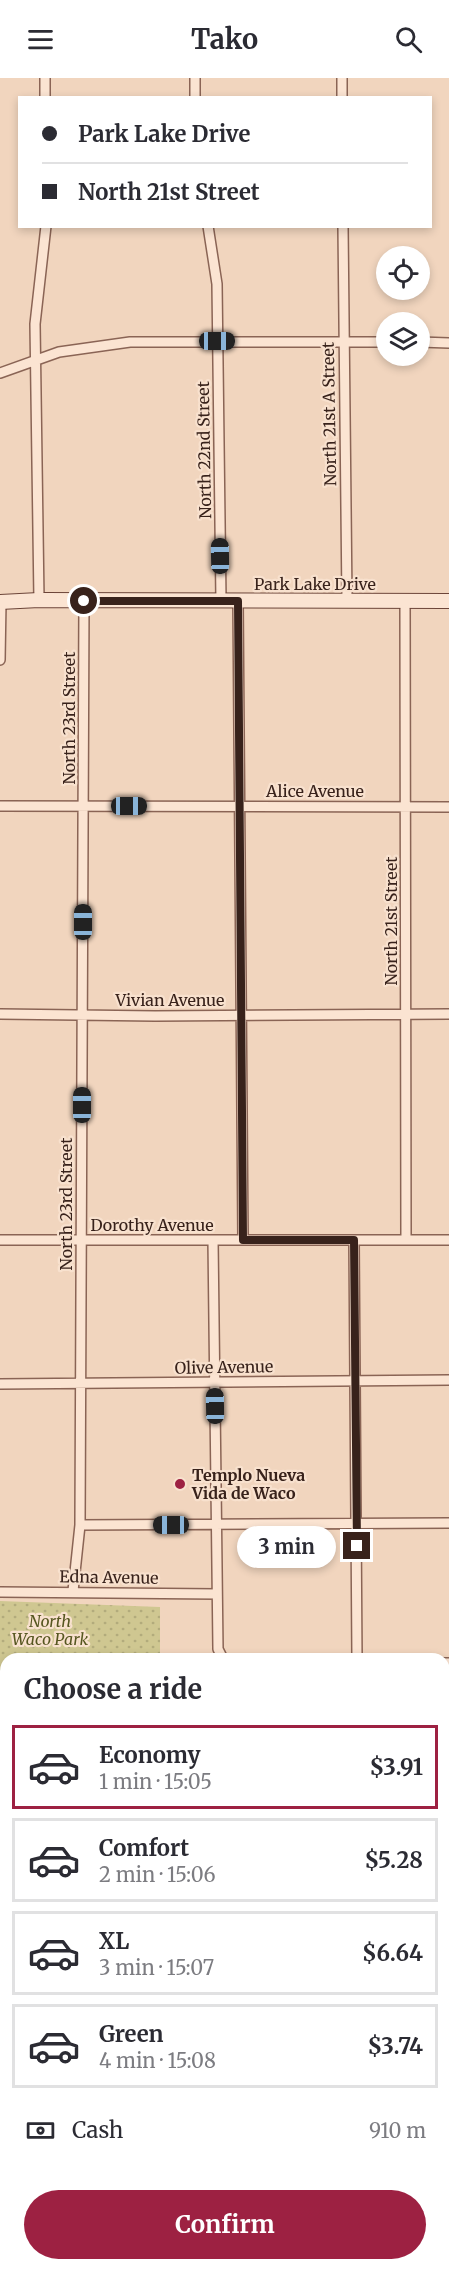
<!DOCTYPE html>
<html lang="en">
<head>
<meta charset="utf-8">
<style>
	body { margin:0; font-family:Merriweather,serif; background:#f7f7f7; color:#2b2b33; height:100vh; display:flex; flex-direction:column; font-size:22px; white-space:nowrap }
	* { box-sizing:border-box; margin:0 }
	p { font-size:20px; color:#7c7c81 }
	.icon { flex:none; width:33px; height:33px; fill:none; stroke:currentColor; stroke-width:2; stroke-linecap:round; stroke-linejoin:round }
	.map { position:relative; flex:1; overflow:hidden }
	.details { position:absolute; left:0px; top:1575px; width:450px; height:618px; display:flex; flex-direction:column; background:#fff; border-radius:18px 18px 0 0; box-shadow:0 3px 9px #0003 }
	.details>* { flex:none }
	.banner { position:absolute; left:18px; top:18px; width:414px; height:132px; border-radius:0px; box-shadow:0 3px 9px #0003; display:grid; align-content:center; height:132px; padding:0 24px; background:#fff }
	.fabs { position:absolute; left:376px; top:168px; display:grid; gap:12px }
	.fabs a { display:grid; place-items:center; width:54px; height:54px; border-radius:50%; background:#fff; box-shadow:0 3px 9px #0003; font-size:30px }
	.end { position:absolute; width:27px; height:27px; margin:-14px; border:8px solid #38221b; background:#fff; box-shadow:0 0 0 3px #fff }
	.from { border-radius:50% }
	.bubble { position:absolute; height:42px; border-radius:21px; background:#fff; box-shadow:0 3px 9px #0003; font-size:20px; font-weight:700; line-height:42px; text-align:center }
	.car { position:absolute; width:18px; height:36px; margin:-18px -9px; border-radius:8px; box-shadow:0 0 4px 2px #0007; background:linear-gradient(#222 24%,#8ab4d8 0 40%,#222 0 76%,#8ab4d8 0 86%,#222 0) }
	.banner b { display:flex; align-items:center; gap:21px; height:57px; font-size:22px }
	.banner b+b { border-top:2px solid #e1e1e2 }
	.banner i { width:15px; height:15px; background:#2b2b33 }
	ul { padding:0; list-style:none }
	li { display:flex; align-items:center; gap:18px; height:84px; margin:0 12px 9px; padding:0 12px; border:3px solid #e1e1e2; border-radius:0px }
	li div { flex:1 }
	li b { display:block; font-size:22px }
	li em { font-style:normal; font-weight:700 }
	li.selected { border-color:#9d2142 }
	li>.icon { width:54px; height:54px; stroke-width:1.5 }
	h2 { padding:0 24px; font-size:27px; line-height:72px }
	.pay { display:flex; align-items:center; gap:15px; height:66px; padding:0 24px; font-size:22px }
	.pay p { margin-inline-start:auto }
	.action { display:flex; gap:12px; margin-top:auto; padding:12px 24px }
	.action a { flex:1; height:69px; border-radius:36px; background:#9d2142; color:#fff; font-size:24px; font-weight:700; line-height:69px; text-align:center }
	header { display:flex; justify-content:space-between; align-items:center; height:78px; padding:0 24px; background:#fff; font-size:27px; font-weight:700 }
	.map>svg:first-child { display:block }
</style>
</head>
<body>
<header><svg class="icon" aria-label="menu" viewBox="0 0 24 24"><path d="M4 6h16M4 12h16M4 18h16"/></svg>Tako<svg class="icon" aria-label="search" viewBox="0 0 24 24"><circle cx="10" cy="10" r="6"/><path d="M15 15l6 6"/></svg></header>
<div class="map">
<svg width="449" height="2193" viewBox="0 0 449 2193">
	<defs>
		<pattern id="grass-dots" width="8" height="8" patternUnits="userSpaceOnUse" patternTransform="scale(1.5)"><rect width="8" height="8" fill="#cfc791"/><path d="M2 2h.1M6 6h.1" fill="none" stroke="#b2ab7c" stroke-width="1.8" stroke-linecap="round"/></pattern>
	</defs>
	<rect width="100%" height="100%" fill="#f1d5be"/>
	<!-- grass -->
	<path fill="url(#grass-dots)" d="M 0,1523 L 160,1529 L 160,1581 L 6,1581 L 6,1763 L 0,1763 Z"/>
	<g fill="none" stroke-linecap="round" stroke-linejoin="round">
		<!-- stream -->
		<path stroke="#68907c" stroke-width="3" d="M 0,1667 L 6,1667
			M 444,1672 L 449,1672"/>
		<defs>
			<path id="street" d="M 45,0 L 45,20
				M 195,0 L 195,20
				M 342,0 L 342,20
				M 208,148 L 217,206 L 221,523
				M 343,148 L 347,523
				M 420,264 L 449,265
				M 0,295 L 59,274 L 130,264 L 387,264
				M 39,522 L 35,246 L 46,148
				M 238,523 L 243,1162
				M 405,523 L 406,1162
				M 0,582 L 1,524
				M 0,728 L 449,729
				M 0,936 L 155,938 L 449,936
				M 0,1162 L 449,1162
				M 213,1162 L 218,1571 L 223,1581
				M 354,1162 L 357,1581
				M 0,1306 L 449,1302
				M 80,1447 L 449,1445
				M 73,1513 L 80,1447 L 84,523
				M 0,1514 L 217,1516
				M 444,1585 L 449,1585
				M 0,1937 L 6,1937
				M 444,1938 L 449,1938
				M 0,2104 L 6,2104
				M 444,2106 L 449,2106
				M 405,2187 L 405,2193
				M 71,2193 L 71,2187
				M 241,2193 L 241,2187"/>
			<path id="secondary" d="M 0,524 L 39,522 L 449,523
				M 0,1769 L 6,1769
				M 444,1772 L 449,1772"/>
		</defs>
		<!-- street casing -->
		<use href="#street" stroke="#8a6455" stroke-width="12"/>
		<!-- secondary casing -->
		<use href="#secondary" stroke="#6c4539" stroke-width="16"/>
		<!-- street -->
		<use href="#street" stroke="#fbe4d2" stroke-width="9"/>
		<!-- secondary -->
		<use href="#secondary" stroke="#fbe4d2" stroke-width="14"/>
	</g>
	<g fill="none" stroke-linecap="round" stroke-linejoin="round">
		<!-- route -->
		<path stroke="#38221b" stroke-width="8" d="M 84,523 L 238,523 L 243,1162 L 354,1162 L 357,1468"/>
	</g>
	<!-- markers -->
	<circle fill="#9d2142" stroke="#f8e1ce" stroke-width="2" cx="180" cy="1406" r="6"/>
	<g text-anchor="middle" dominant-baseline="central" stroke-width="4.5" stroke-linejoin="round" paint-order="stroke">
		<!-- street labels -->
		<g font-size="16" fill="#38221b" stroke="#f8e1ce">
			<text transform="translate(329 336) rotate(-91)">North 21st A Street</text>
			<text transform="translate(204 372) rotate(-91)">North 22nd Street</text>
			<text x="315" y="506">Park Lake Drive</text>
			<text transform="translate(69 640) rotate(-90)">North 23rd Street</text>
			<text x="315" y="713">Alice Avenue</text>
			<text transform="translate(391 843) rotate(-90)">North 21st Street</text>
			<text x="170" y="922">Vivian Avenue</text>
			<text transform="translate(66 1126) rotate(-90)">North 23rd Street</text>
			<text x="152" y="1147">Dorothy Avenue</text>
			<text transform="translate(224 1289) rotate(-1)">Olive Avenue</text>
			<text transform="translate(109 1499) rotate(1)">Edna Avenue</text>
		</g>
		<!-- poi labels -->
		<g font-size="16" font-weight="bold" fill="#38221b" stroke="#f8e1ce" text-anchor="start">
			<text x="192" y="1397">Templo Nueva<tspan x="192" dy="18">Vida de Waco</tspan></text>
		</g>
		<!-- park labels -->
		<g font-size="16" font-style="italic" fill="#565620" stroke="#f8e1ce">
			<text x="50" y="1543">North<tspan x="50" dy="18">Waco Park</tspan></text>
		</g>
	</g>
</svg>
<div class="fabs">
<a><svg class="icon" aria-label="locate" viewBox="0 0 24 24"><circle cx="12" cy="12" r="6"/><path d="M12 2v4M12 18v4M2 12h4M18 12h4"/></svg></a>
<a><svg class="icon" aria-label="layers" viewBox="0 0 24 24"><path d="M12 4l9 5-9 5-9-5zM3 14l9 5 9-5"/></svg></a>
</div>
<i class="end from" style="left:84px;top:523px"></i>
<i class="end" style="left:357px;top:1468px"></i>
<div class="bubble" style="left:237px;top:1448px;width:99px">3 min</div>
<i class="car" style="left:217px;top:263px;rotate:90deg"></i>
<i class="car" style="left:220px;top:478px;rotate:359deg"></i>
<i class="car" style="left:129px;top:728px;rotate:90deg"></i>
<i class="car" style="left:83px;top:844px;rotate:0deg"></i>
<i class="car" style="left:82px;top:1027px;rotate:0deg"></i>
<i class="car" style="left:215px;top:1328px;rotate:359deg"></i>
<i class="car" style="left:171px;top:1447px;rotate:270deg"></i>
<div class="banner">
<b><i class="from"></i>Park Lake Drive</b>
<b><i></i>North 21st Street</b>
</div>
<section class="details">
<h2>Choose a ride</h2>
<ul>
<li class="selected"><svg class="icon" aria-label="car" viewBox="0 0 24 24"><path d="M5 17H2v-5l4-1 3-4h7l3 4 3 1v5h-3M9 17h6M6 11h13"/><circle cx="7" cy="17" r="2"/><circle cx="17" cy="17" r="2"/></svg><div><b>Economy</b><p>1 min · 15:05</p></div><em>$3.91</em></li>
<li><svg class="icon" aria-label="car" viewBox="0 0 24 24"><path d="M5 17H2v-5l4-1 3-4h7l3 4 3 1v5h-3M9 17h6M6 11h13"/><circle cx="7" cy="17" r="2"/><circle cx="17" cy="17" r="2"/></svg><div><b>Comfort</b><p>2 min · 15:06</p></div><em>$5.28</em></li>
<li><svg class="icon" aria-label="car" viewBox="0 0 24 24"><path d="M5 17H2v-5l4-1 3-4h7l3 4 3 1v5h-3M9 17h6M6 11h13"/><circle cx="7" cy="17" r="2"/><circle cx="17" cy="17" r="2"/></svg><div><b>XL</b><p>3 min · 15:07</p></div><em>$6.64</em></li>
<li><svg class="icon" aria-label="car" viewBox="0 0 24 24"><path d="M5 17H2v-5l4-1 3-4h7l3 4 3 1v5h-3M9 17h6M6 11h13"/><circle cx="7" cy="17" r="2"/><circle cx="17" cy="17" r="2"/></svg><div><b>Green</b><p>4 min · 15:08</p></div><em>$3.74</em></li>
</ul>
<div class="pay"><svg class="icon" aria-label="cash" viewBox="0 0 24 24"><path d="M3 7h18v10H3z"/><circle cx="12" cy="12" r="2"/></svg>Cash<p>910 m</p></div>
<div class="action"><a>Confirm</a></div>
</section>
</div>
</body>
</html>
